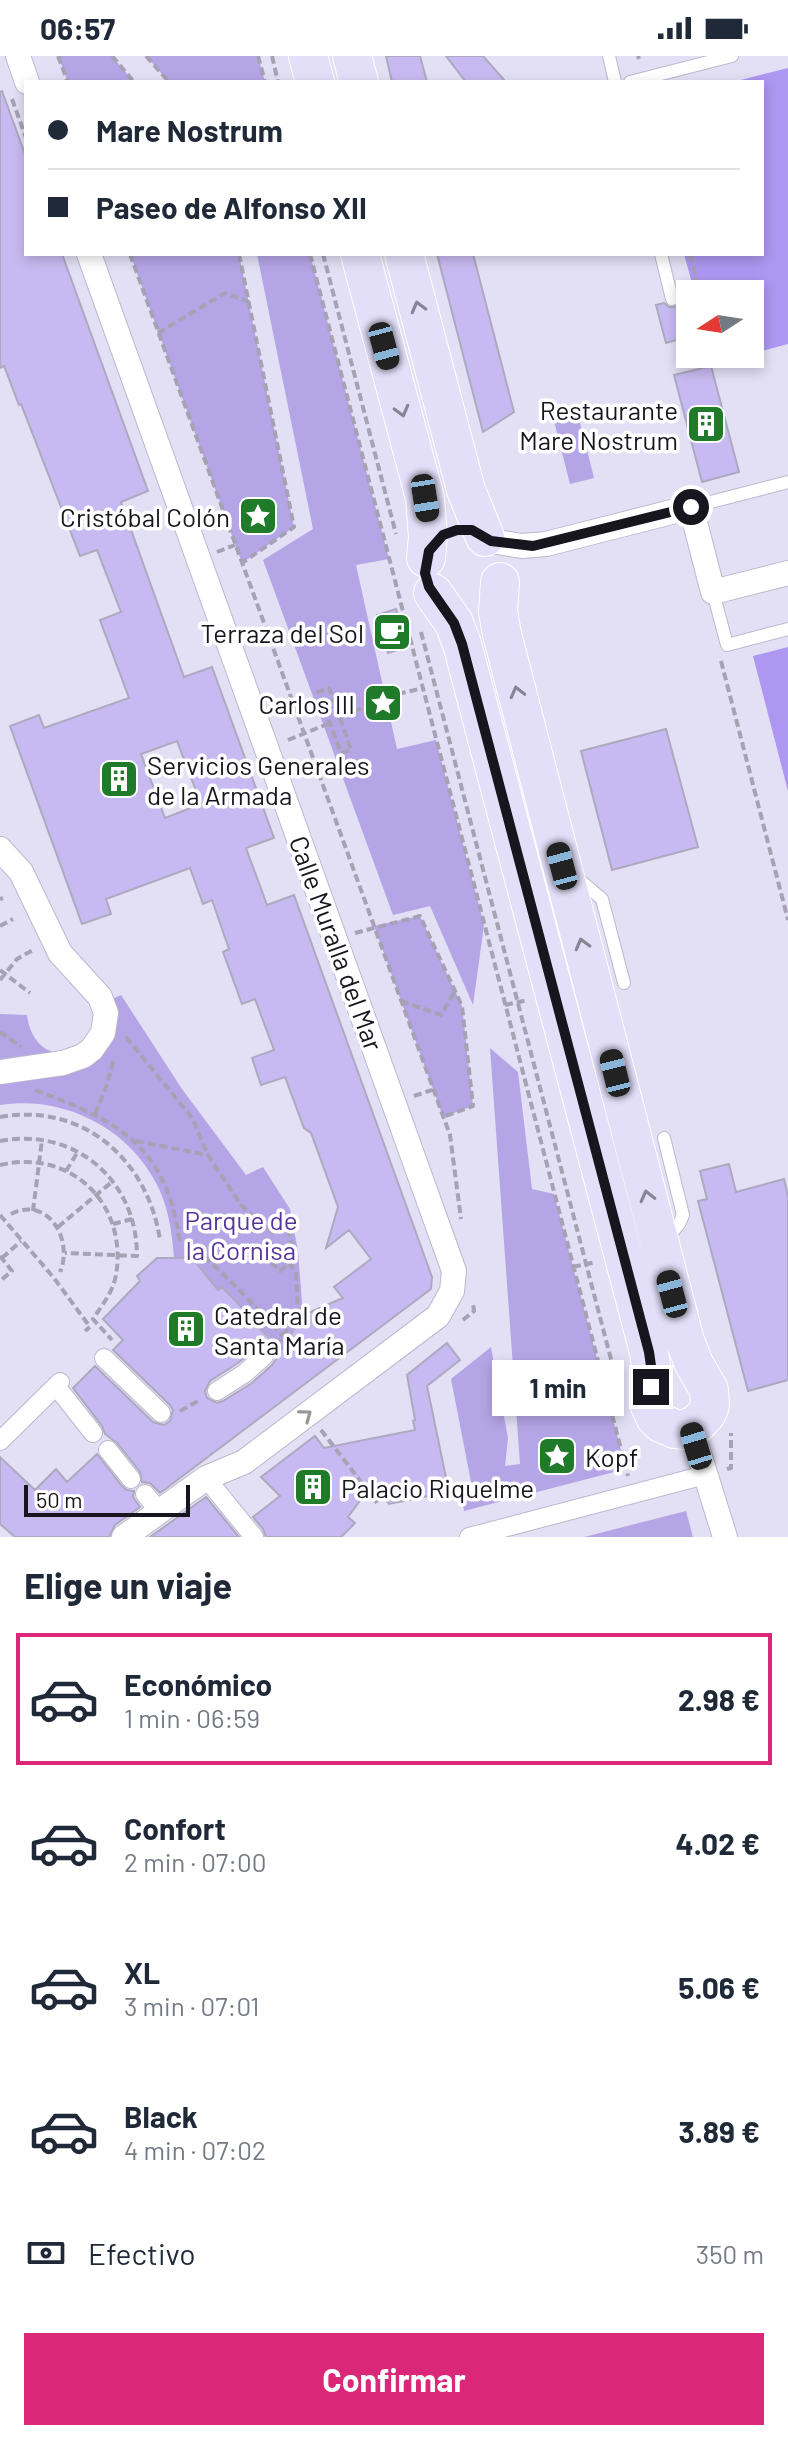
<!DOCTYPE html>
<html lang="es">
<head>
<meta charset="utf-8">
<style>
	body { margin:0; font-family:Barlow,sans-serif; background:#f2f2f3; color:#1f2937; height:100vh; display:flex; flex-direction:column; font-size:30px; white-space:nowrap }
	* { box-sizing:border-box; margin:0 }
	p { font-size:26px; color:#747a83 }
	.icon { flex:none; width:44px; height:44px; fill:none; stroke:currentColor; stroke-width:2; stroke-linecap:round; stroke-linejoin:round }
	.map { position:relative; height:1481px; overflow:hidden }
	.panel { display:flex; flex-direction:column; background:#fff; flex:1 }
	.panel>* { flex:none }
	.hud { position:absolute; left:24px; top:24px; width:740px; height:176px; border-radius:0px; box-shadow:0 4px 12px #0003; display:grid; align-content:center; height:176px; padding:0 24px; background:#fff }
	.needle { width:52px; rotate:258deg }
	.controls { position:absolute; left:676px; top:224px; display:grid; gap:16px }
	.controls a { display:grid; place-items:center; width:88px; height:88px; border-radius:0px; background:#fff; box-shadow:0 4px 12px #0003; font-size:40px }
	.scale { position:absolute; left:24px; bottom:20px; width:166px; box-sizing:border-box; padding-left:8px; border:4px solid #17151d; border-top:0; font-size:22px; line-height:28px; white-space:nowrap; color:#17151d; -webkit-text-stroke:6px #fff; paint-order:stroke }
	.end { position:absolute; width:36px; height:36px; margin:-18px; border:10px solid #17151d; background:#fff; box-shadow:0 0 0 4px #fff }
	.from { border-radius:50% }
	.bubble { position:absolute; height:56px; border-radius:0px; background:#fff; box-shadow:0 4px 12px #0003; font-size:26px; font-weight:700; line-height:56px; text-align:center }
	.car { position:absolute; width:24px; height:48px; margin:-24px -12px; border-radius:10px; box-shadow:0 0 6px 2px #0007; background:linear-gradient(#222 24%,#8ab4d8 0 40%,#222 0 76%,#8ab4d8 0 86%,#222 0) }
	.hud b { display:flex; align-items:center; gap:28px; height:76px; font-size:30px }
	.hud b+b { border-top:2px solid #e0e1e3 }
	.hud i { width:20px; height:20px; background:#1f2937 }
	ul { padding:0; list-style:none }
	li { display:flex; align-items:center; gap:24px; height:132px; margin:0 16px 12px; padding:0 8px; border:4px solid transparent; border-radius:0px }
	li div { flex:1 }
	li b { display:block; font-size:30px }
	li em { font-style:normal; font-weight:700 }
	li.on { border-color:#db2777 }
	li>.icon { width:72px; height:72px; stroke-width:1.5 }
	h2 { padding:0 24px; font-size:36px; line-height:96px }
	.pay { display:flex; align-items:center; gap:20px; height:88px; padding:0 24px; font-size:30px }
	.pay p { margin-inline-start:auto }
	.cta { display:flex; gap:16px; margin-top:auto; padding:16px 24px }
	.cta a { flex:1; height:92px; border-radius:0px; background:#db2777; color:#fff; font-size:32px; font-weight:700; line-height:92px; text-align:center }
	.status { display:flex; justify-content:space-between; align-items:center; height:56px; padding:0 40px; background:#fff; direction:ltr }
	.status svg { height:22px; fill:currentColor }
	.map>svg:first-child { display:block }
</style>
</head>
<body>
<div class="status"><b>06:57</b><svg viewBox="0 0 49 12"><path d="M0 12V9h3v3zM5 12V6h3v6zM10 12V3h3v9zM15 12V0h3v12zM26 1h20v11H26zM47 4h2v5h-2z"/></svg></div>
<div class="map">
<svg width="788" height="1481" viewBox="0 0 788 1481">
	<rect width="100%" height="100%" fill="#e3dff5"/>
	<!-- green -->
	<path fill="#b4a5e6" d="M 58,0 L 112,0 L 134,26 L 68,26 Z
		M 146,0 L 258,0 L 265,26 L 169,26 Z
		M 130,198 L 239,198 L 294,471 L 242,507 Z
		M 257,198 L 310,198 L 389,503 L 356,509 L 397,693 L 436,684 L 484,869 L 473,949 L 430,850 L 393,859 L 263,504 L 313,473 Z
		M 578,359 L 594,422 L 570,428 L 554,365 Z
		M 420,860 L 462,950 L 473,1050 L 443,1061 L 374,870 Z
		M 121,939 L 182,1033 L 246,1119 L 263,1111 L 290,1153 L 298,1195 L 303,1259 L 283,1292 L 249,1263 L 250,1261 L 222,1231 L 218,1234 L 192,1203 L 174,1202 C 172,1175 168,1148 155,1125 C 126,1070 61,1039 0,1049 L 0,958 L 27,959 C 29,979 43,1001 66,996 C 73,995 80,991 86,989 L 104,947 Z
		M 490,992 L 518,1016 L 532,1133 L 554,1138 L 626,1413 L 464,1455 L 461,1434 L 472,1431 L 451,1323 L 491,1291 L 508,1382 L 505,1410 L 520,1408 Z
		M 686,1455 L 693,1481 L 584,1481 L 592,1479 Z"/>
	<!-- water -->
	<path fill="#ae97f1" d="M 788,12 L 788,288 L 713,308 L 711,298 L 750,298 L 750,238 L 695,238 L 684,198 L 762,198 L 762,26 L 733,26 Z
		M 788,591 L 788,735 L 753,600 Z"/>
	<!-- building -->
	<path fill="#c7baf2" stroke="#ada9be" stroke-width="2" fill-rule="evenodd" d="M 386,0 L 420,0 L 427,26 L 392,26 Z
		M 446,0 L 483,0 L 506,26 L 466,26 Z
		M 2,35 L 26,101 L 26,198 L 62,198 L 148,435 L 121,446 L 184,621 L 212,611 L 274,782 L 246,792 L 267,849 L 294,839 L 432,1221 L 431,1233 L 160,1437 L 150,1427 L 142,1426 L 140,1416 L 117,1387 L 105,1378 L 102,1370 L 73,1332 L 95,1310 L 153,1366 L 164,1369 L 170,1365 L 173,1354 L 169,1348 L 113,1294 L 123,1284 L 103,1263 L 140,1225 L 137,1220 L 157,1202 L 192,1202 L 218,1234 L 222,1231 L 251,1261 L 249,1263 L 282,1293 L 303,1259 L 343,1242 L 334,1231 L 371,1203 L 349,1174 L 326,1192 L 338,1151 L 311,1077 L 304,1072 L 285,1021 L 261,1029 L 252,1002 L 274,994 L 255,943 L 242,948 L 223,896 L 229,893 L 212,844 L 203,848 L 190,812 L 106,843 L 111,858 L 82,868 L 10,670 L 39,659 L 44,672 L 129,642 L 100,564 L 121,556 L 97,494 L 80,500 L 21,348 L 19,349 L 4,310 L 0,312 L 0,36 ZM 177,685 L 201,748 L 165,762 L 141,698 ZM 261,1289 L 267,1288 L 273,1293 L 276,1303 L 272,1309 L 252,1327 L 223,1345 L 217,1347 L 207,1342 L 205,1335 L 210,1325 L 238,1307 Z
		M 437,198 L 473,198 L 514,356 L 483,376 Z
		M 690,240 L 690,280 L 666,287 L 656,249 L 664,247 L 669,251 L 675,251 L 679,249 L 681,243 Z
		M 711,310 L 739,416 L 702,426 L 674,319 Z
		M 396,553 L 407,591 L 388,597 L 377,559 Z
		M 666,673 L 698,791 L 612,814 L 581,695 Z
		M 729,1108 L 736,1136 L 784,1123 L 788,1140 L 788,1324 L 748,1335 L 698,1145 L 707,1143 L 700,1115 Z
		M 447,1287 L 460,1304 L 427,1330 L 449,1436 L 389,1448 L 373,1427 L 348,1461 L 355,1467 L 341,1481 L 266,1481 L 263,1473 L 253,1461 L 280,1440 L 261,1421 L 315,1380 L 324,1392 L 415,1374 L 413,1365 L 415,1364 L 407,1319 Z
		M 97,1398 L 122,1430 L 127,1434 L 134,1435 L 133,1441 L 140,1451 L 115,1469 L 109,1481 L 15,1481 L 0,1468 L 0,1401 L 35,1434 L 56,1413 L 67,1426 Z
		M 206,1441 L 239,1481 L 150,1481 Z"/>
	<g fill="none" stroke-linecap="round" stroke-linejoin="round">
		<defs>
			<path id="service" d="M 609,0 L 615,26
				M 630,26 L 732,0
				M 661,198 L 672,243
				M 691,451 L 788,426
				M 713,536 L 727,589 L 788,573
				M 576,821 L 602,843 L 624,927
				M 664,1082 L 683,1159 L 679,1168 L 665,1185"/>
			<path id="pedestrian" d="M 104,1302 L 161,1357
				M 56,1330 L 93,1377
				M 217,1335 L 245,1317 L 264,1300
				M 0,1385 L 60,1326
				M 108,1394 L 131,1423
				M 206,1422 L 254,1481
				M 145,1438 L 159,1455
				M 469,1481 L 705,1419"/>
			<path id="minor" d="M 18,0 L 27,26
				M 89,198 L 454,1215 L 452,1235 L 438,1260 L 244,1406 L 206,1422 L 124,1481
				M 491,485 L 522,490 L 546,488 L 691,451 L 713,536 L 788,517
				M 0,793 L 21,816 L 60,897 L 100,941 L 106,957 L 103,977 L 92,993 L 83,1000 L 63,1007 L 0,1016
				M 691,1372 L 725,1481"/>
			<path id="primary" d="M 308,0 L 315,26
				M 352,0 L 359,26
				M 360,198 L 425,442 L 428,481 L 426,502
				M 404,198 L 466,434 L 485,481
				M 433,537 L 454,567 L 462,588 L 649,1296 L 652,1317 L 649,1347 L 655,1361 L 661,1367 L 675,1373 L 683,1374 L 697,1368 L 707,1357 L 710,1349 L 709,1334 L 694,1308 L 685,1285 L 502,578 L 498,556 L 500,526"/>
		</defs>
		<!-- service casing -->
		<use href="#service" stroke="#bcb8cd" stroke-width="14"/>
		<!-- pedestrian casing -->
		<use href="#pedestrian" stroke="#bcb8cd" stroke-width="20"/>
		<!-- minor casing -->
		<use href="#minor" stroke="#bcb8cd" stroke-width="26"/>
		<!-- primary casing -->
		<use href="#primary" stroke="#fff" stroke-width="40"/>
		<!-- path -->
		<path stroke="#a6a2b4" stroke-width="4" stroke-dasharray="8 4" stroke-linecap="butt" d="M 58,0 L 68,26
			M 112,0 L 134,26
			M 146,0 L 169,26
			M 258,0 L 265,26
			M 272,0 L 278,26
			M 638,0 L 639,3
			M 12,43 L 26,82
			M 130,198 L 450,1079 L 461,1163
			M 239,198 L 294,471 L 242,507
			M 310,198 L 628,1420
			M 323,198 L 396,478
			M 690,198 L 700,238
			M 158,277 L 225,237 L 249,246
			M 217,496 L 235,489
			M 421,576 L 619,1334
			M 721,605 L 788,864
			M 340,662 L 351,694 L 341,697 L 318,636 L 329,632 L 340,662 L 385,641 L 423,632
			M 288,684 L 330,667
			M 0,843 L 3,842
			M 0,870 L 13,863
			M 355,877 L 420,860 L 462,950 L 473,1050 L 443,1061
			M 0,914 L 30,937
			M 0,924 L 17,903 L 33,894
			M 401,945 L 441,959 L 455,935
			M 505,949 L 528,944
			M 0,976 L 21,991
			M 126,981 L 192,1062 L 208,1099 L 241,1149 L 257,1165 L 273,1176 L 288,1171 L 292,1189 L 283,1193 L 269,1204 L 280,1215 L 289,1207 L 296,1216 L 298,1258 L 277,1289
			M 35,1034 C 116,1064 166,1089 179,1182 C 218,1208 250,1246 283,1280
			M 414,1040 L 432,1034
			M 95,1058 L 105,1034 L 114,1003
			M 0,1061 C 83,1046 148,1104 160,1184
			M 0,1085 C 75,1071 137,1124 137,1200 L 65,1197
			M 136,1085 L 208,1099
			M 0,1109 C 71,1092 128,1148 116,1219 C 113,1236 102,1249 93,1263 L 112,1284
			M 66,1115 L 77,1097
			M 33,1155 L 42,1084
			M 11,1158 C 47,1139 74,1183 60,1216
			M 0,1159 L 54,1222 L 90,1271 L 85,1275
			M 113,1168 L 132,1163
			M 58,1171 L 113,1125
			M 0,1200 L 12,1215 L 0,1225
			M 2,1202 L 21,1185
			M 573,1211 L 596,1206
			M 463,1264 L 474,1255 L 473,1247
			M 180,1355 L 200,1344
			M 321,1374 L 378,1448
			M 727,1413 L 731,1412 L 731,1377"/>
		<!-- service -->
		<use href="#service" stroke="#fff" stroke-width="12"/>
		<!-- pedestrian -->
		<use href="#pedestrian" stroke="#fff" stroke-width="18"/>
		<!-- minor -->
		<use href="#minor" stroke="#fff" stroke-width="24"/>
		<!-- primary -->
		<use href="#primary" stroke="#e4dff9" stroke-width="38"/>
	</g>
	<!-- one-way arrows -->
	<defs><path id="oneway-chevron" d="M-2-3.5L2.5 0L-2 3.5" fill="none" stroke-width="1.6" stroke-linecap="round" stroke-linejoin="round" transform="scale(2)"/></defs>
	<g stroke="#888496">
		<use href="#oneway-chevron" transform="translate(418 251) rotate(-105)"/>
		<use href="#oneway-chevron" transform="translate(402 355) rotate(75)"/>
		<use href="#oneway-chevron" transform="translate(517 636) rotate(-104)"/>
		<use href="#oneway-chevron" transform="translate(582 888) rotate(-105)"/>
		<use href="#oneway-chevron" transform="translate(647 1140) rotate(-104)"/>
	</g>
	<use stroke="#979699" href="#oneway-chevron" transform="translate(306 1359) rotate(-37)"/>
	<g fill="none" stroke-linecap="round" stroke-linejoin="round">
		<!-- route -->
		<path stroke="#17151d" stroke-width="10" d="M 651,1331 L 652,1317 L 649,1296 L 462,588 L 454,567 L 429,531 L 425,517 L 429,495 L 443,479 L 457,474 L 472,474 L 491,485 L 533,490 L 691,451"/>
	</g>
	<!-- icons -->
	<defs>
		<symbol id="building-square" viewBox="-11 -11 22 22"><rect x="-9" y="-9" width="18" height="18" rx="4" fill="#1f7a29" stroke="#fff"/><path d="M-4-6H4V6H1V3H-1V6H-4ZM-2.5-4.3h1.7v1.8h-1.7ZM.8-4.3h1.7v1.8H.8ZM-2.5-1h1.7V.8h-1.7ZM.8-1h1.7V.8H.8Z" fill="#fff"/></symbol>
		<symbol id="sight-square" viewBox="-11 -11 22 22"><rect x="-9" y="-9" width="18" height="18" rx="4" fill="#1f7a29" stroke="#fff"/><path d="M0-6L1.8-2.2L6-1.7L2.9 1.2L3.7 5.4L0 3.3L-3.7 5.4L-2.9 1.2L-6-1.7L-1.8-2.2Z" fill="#fff"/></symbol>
		<symbol id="cafe-square" viewBox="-11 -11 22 22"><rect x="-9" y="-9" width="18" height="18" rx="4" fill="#1f7a29" stroke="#fff"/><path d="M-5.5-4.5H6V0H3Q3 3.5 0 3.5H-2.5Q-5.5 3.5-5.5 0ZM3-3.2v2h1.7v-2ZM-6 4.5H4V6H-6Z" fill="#fff"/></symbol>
	</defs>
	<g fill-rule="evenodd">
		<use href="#building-square" x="684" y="346" width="44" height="44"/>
		<use href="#sight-square" x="236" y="438" width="44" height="44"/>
		<use href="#cafe-square" x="370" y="554" width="44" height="44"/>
		<use href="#sight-square" x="361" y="625" width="44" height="44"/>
		<use href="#building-square" x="97" y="701" width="44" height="44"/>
		<use href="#building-square" x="164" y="1251" width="44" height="44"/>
		<use href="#sight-square" x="535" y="1378" width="44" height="44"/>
		<use href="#building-square" x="291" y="1409" width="44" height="44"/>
	</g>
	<g text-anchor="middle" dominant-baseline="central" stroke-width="7" stroke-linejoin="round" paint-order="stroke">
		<!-- poi labels -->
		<g font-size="26" fill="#17151d" stroke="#fff" text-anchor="end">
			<text x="678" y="353">Restaurante<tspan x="678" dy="30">Mare Nostrum</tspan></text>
			<text x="230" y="460">Cristóbal Colón</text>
			<text x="364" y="576">Terraza del Sol</text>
			<text x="355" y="647">Carlos III</text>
			<text x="147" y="708" text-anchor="start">Servicios Generales<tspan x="147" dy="30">de la Armada</tspan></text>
			<text x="214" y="1258" text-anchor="start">Catedral de<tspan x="214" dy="30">Santa María</tspan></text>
			<text x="585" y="1400" text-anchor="start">Kopf</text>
			<text x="341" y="1431" text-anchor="start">Palacio Riquelme</text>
		</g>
		<!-- street labels -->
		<g font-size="26" fill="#17151d" stroke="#fff">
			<text transform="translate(337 887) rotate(70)">Calle Muralla del Mar</text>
		</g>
		<!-- park labels -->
		<g font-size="26" fill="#58349b" stroke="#fff">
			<text x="241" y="1163">Parque de<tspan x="241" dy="30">la Cornisa</tspan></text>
		</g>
	</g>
</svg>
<div class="controls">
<a><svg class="needle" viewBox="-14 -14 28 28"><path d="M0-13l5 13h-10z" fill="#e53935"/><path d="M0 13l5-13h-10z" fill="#747a83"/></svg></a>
</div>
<div class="scale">50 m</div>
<i class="end from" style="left:691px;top:451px"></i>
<i class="end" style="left:651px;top:1331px"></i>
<div class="bubble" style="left:492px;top:1304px;width:132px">1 min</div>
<i class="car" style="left:384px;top:290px;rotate:165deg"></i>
<i class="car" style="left:425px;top:442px;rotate:171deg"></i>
<i class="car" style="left:562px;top:810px;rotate:345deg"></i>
<i class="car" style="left:615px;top:1017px;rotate:346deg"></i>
<i class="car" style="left:672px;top:1238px;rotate:345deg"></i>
<i class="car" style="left:696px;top:1390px;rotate:343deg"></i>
<div class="hud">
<b><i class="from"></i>Mare Nostrum</b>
<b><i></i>Paseo de Alfonso XII</b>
</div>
</div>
<section class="panel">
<h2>Elige un viaje</h2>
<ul>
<li class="on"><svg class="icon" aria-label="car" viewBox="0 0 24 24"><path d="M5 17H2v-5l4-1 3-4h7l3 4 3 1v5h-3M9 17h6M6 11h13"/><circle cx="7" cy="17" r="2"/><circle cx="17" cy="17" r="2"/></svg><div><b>Económico</b><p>1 min · 06:59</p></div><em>2.98 €</em></li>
<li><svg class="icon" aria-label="car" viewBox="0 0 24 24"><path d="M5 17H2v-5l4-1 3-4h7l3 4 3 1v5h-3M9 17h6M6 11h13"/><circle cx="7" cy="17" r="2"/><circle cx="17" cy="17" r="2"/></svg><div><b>Confort</b><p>2 min · 07:00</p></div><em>4.02 €</em></li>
<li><svg class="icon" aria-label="car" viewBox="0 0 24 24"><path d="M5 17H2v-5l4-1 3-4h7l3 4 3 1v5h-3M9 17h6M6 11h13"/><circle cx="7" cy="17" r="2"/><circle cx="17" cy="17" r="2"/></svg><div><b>XL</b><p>3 min · 07:01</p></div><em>5.06 €</em></li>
<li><svg class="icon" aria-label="car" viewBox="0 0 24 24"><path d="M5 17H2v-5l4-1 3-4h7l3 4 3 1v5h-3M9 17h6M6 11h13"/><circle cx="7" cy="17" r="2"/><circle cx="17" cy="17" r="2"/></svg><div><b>Black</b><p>4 min · 07:02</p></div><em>3.89 €</em></li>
</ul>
<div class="pay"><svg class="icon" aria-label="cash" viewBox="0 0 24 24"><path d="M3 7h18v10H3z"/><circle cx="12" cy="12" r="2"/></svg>Efectivo<p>350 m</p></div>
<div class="cta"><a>Confirmar</a></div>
</section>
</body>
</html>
